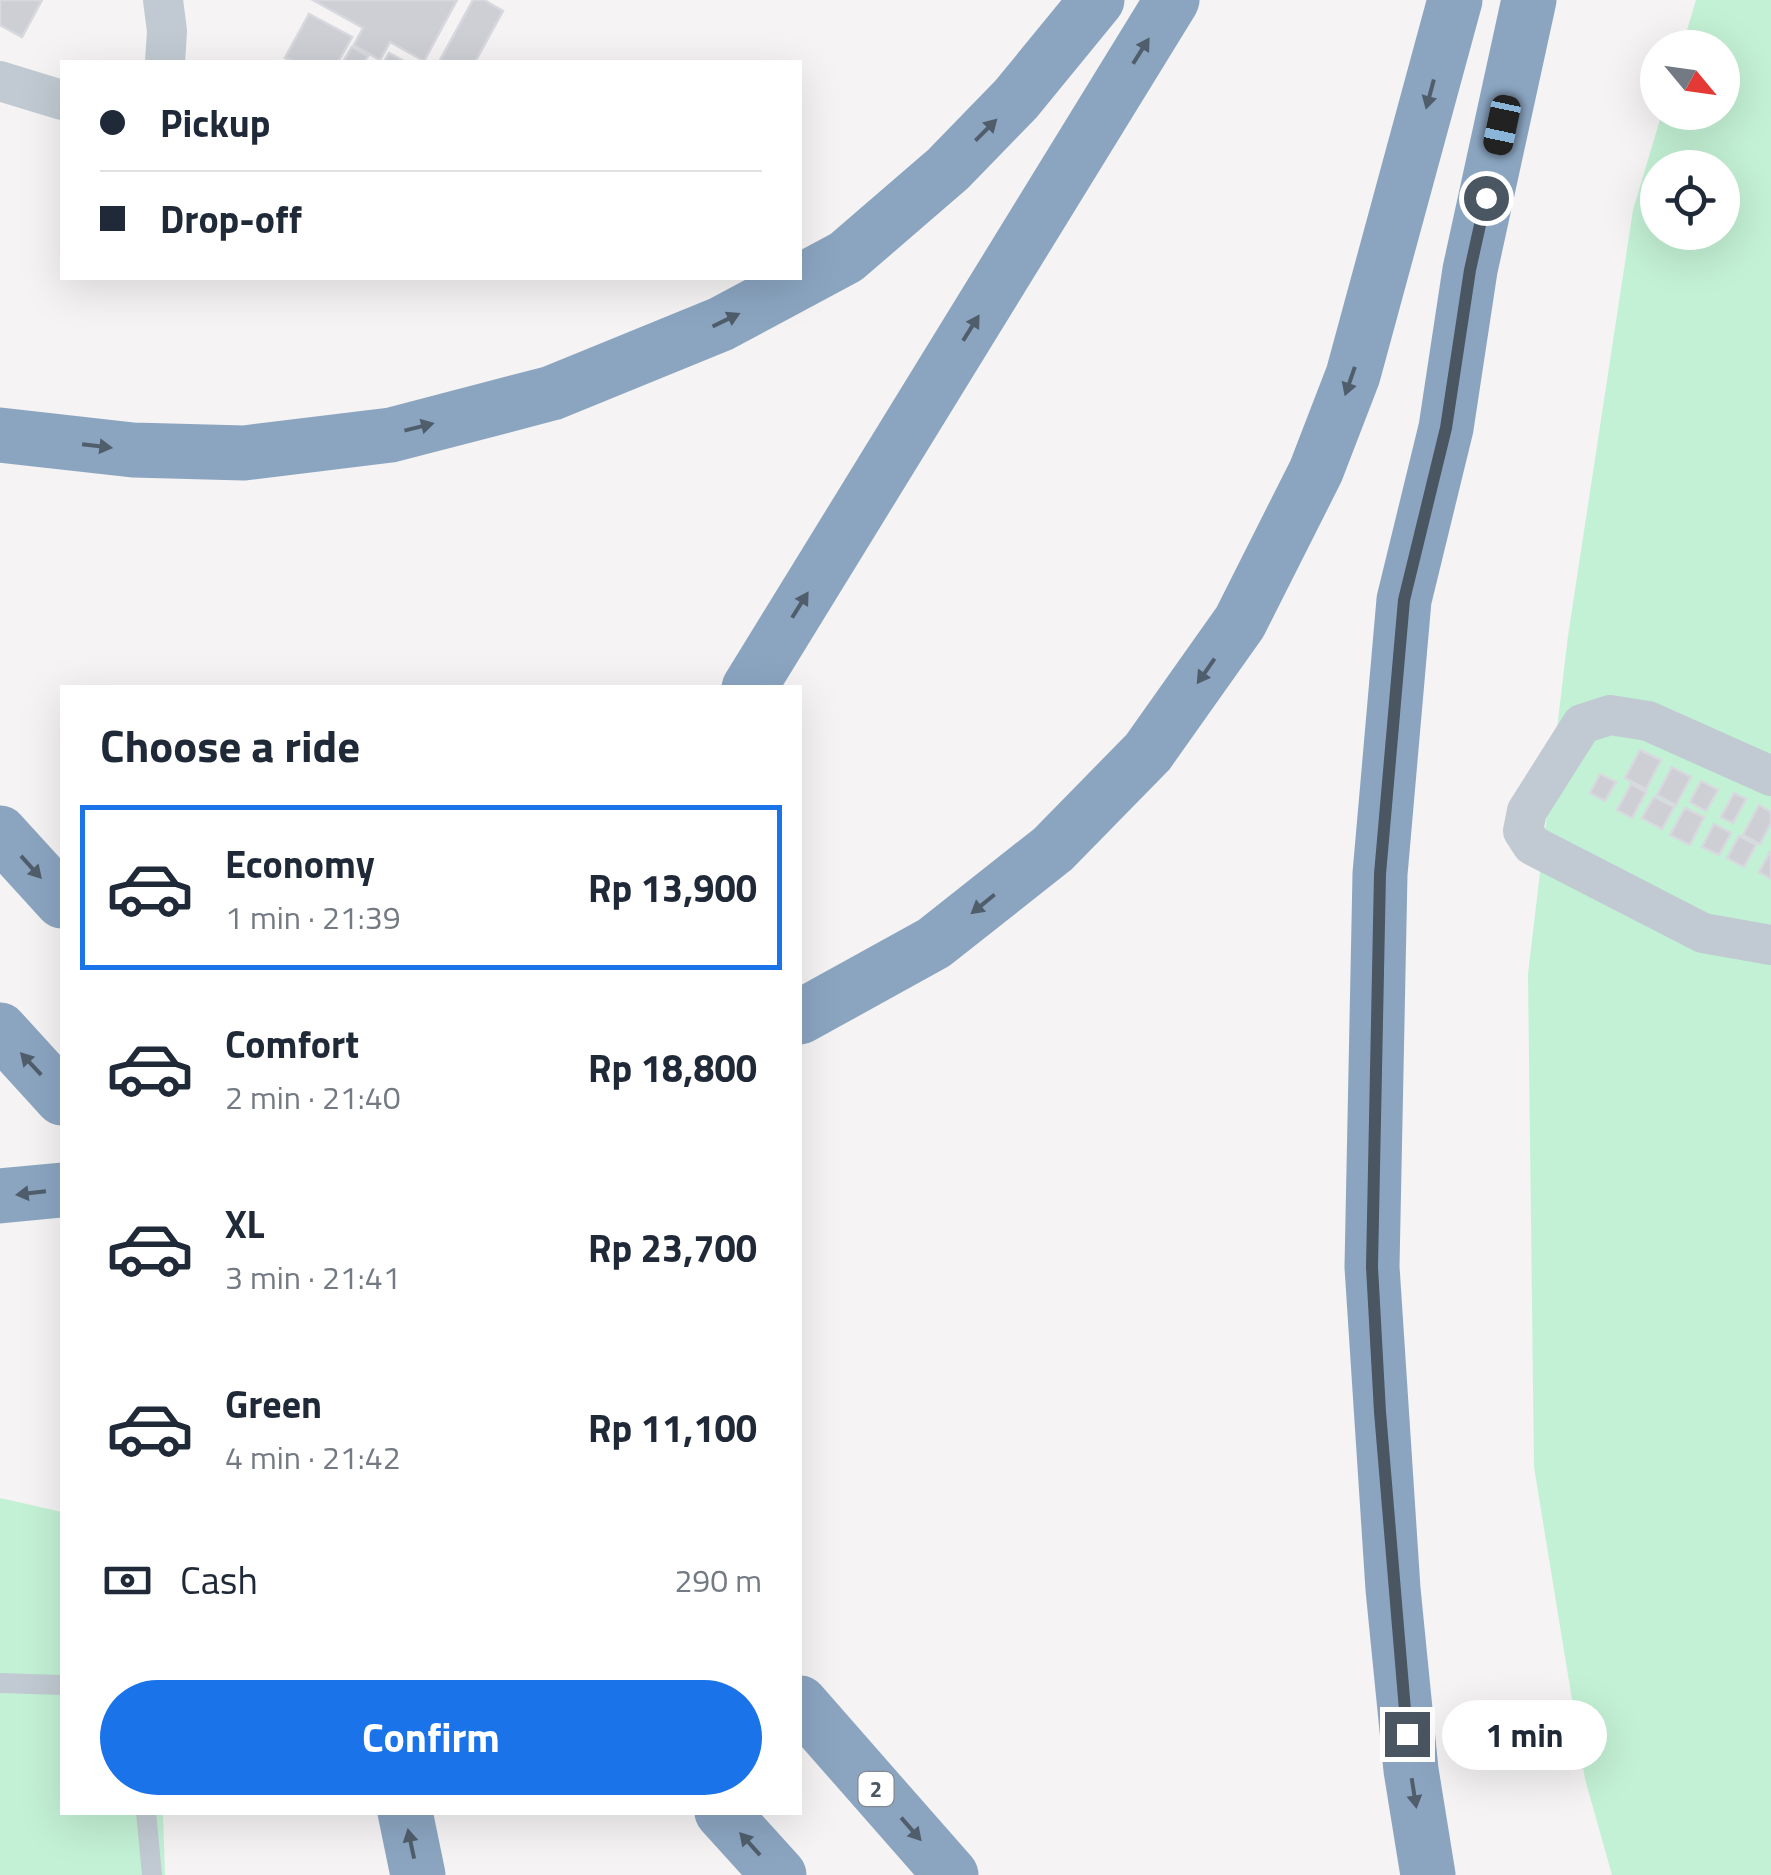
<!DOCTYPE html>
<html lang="en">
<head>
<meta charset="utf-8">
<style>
	body { margin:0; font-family:"Titillium Web",sans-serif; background:#f2f2f3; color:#1f2937; height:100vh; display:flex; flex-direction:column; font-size:38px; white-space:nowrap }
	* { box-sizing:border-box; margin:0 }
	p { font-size:32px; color:#747a83 }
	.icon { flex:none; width:55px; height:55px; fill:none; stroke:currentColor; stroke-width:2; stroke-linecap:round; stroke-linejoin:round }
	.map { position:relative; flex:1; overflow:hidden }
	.drawer { position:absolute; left:60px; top:685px; width:742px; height:1130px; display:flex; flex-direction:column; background:#fff; border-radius:0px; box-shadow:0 10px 40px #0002 }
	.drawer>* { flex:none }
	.guide { position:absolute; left:60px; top:60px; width:742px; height:220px; border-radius:0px; box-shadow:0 10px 40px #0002; display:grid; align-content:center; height:220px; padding:0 40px; background:#fff }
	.needle { width:65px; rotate:119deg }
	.fabs { position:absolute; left:1640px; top:30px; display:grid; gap:20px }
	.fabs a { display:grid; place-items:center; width:100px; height:100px; border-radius:50%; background:#fff; box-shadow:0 10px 40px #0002; font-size:50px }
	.end { position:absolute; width:45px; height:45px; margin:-22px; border:12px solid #4a5661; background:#fff; box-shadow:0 0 0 5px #fff }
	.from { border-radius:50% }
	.bubble { position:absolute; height:70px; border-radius:35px; background:#fff; box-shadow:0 10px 40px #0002; font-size:32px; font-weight:700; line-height:70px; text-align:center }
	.car { position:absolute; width:30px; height:60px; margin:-30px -15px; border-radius:12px; box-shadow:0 0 8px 2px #0007; background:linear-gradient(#222 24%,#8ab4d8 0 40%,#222 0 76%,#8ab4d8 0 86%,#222 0) }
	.guide b { display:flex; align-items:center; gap:35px; height:95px; font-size:38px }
	.guide b+b { border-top:2px solid #e0e1e3 }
	.guide i { width:25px; height:25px; background:#1f2937 }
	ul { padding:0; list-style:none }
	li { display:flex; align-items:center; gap:30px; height:165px; margin:0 20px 15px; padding:0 20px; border:5px solid transparent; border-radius:0px }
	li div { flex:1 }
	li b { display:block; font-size:38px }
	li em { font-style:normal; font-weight:700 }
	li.active { border-color:#1a73e8 }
	li>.icon { width:90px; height:90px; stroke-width:1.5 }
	h2 { padding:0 40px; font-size:45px; line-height:120px }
	.pay { display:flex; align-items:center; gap:25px; height:110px; padding:0 40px; font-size:38px }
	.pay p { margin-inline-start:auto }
	.cta { display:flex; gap:20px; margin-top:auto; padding:20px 40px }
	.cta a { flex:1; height:115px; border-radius:60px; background:#1a73e8; color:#fff; font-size:40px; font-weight:700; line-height:115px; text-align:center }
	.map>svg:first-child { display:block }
</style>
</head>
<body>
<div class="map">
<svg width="1771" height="1875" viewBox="0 0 1771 1875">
	<rect width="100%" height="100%" fill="#f5f3f3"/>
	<!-- green -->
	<path fill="#c3f1d5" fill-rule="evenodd" d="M 1696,0 L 1771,0 L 1771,1875 L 1612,1875 L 1585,1779 L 1534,1467 L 1528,974 L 1568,636 L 1633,210 L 1662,113 L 1722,112 L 1722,48 L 1682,47 ZM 1658,168 L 1722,168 L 1722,232 L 1658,232 Z
		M 0,1498 L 62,1512 L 62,1812 L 163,1813 L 165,1875 L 0,1875 Z"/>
	<!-- building -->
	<path fill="#cdcfd5" stroke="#d7d9de" stroke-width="2.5" d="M 0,0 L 42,0 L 22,37 L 0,25 Z
		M 313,0 L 457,0 L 424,61 L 390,42 L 380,60 L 354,45 L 363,28 Z
		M 473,0 L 484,0 L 503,11 L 475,62 L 439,62 Z
		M 309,14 L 352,37 L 338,62 L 294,62 L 285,58 Z
		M 352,47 L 368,56 L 364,62 L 343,62 Z
		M 389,53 L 406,62 L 384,62 Z
		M 1640,750 L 1661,760 L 1646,789 L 1625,778 Z
		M 1672,767 L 1691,777 L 1676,805 L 1657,795 Z
		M 1600,774 L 1616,782 L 1605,801 L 1590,793 Z
		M 1701,781 L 1718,790 L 1706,811 L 1690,802 Z
		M 1631,784 L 1646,792 L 1632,818 L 1617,810 Z
		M 1734,793 L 1746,799 L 1733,823 L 1721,817 Z
		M 1654,797 L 1674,807 L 1662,829 L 1642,818 Z
		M 1759,805 L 1771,812 L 1771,823 L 1760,844 L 1743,835 Z
		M 1685,808 L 1704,817 L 1690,845 L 1670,835 Z
		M 1714,824 L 1731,833 L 1719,855 L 1702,847 Z
		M 1739,836 L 1756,845 L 1744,867 L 1727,858 Z
		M 1770,852 L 1771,852 L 1771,879 L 1759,872 Z"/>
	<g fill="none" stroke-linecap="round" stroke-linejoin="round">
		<!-- lane -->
		<path stroke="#c1cad2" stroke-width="20" d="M 0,1683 L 62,1685
			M 146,1812 L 152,1875"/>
		<!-- street -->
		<path stroke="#c1cad2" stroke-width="40" d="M 163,0 L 167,31 L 165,62
			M 0,81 L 62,100
			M 1771,776 L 1648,721 L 1610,715 L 1582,724 L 1527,811 L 1523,831 L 1532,845 L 1703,933 L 1771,945"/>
		<!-- highway -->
		<path stroke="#8ba5c1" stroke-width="55" d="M 0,435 L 133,450 L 244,453 L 391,435 L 552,393 L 721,324 L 846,257 L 948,169 L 1016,99 L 1097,0
			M 749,688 L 1172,0
			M 0,833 L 62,901
			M 800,1017 L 934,943 L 1053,849 L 1148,752 L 1240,622 L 1316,471 L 1353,375 L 1455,0
			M 0,1030 L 62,1098
			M 0,1196 L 62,1190
			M 800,1703 L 951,1875
			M 405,1812 L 418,1875
			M 722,1812 L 779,1875
			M 1428,1875 L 1411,1770 L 1393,1589 L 1372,1267 L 1380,874 L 1404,600 L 1446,428 L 1470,270 L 1529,0"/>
	</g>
	<!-- one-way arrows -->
	<defs><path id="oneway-solid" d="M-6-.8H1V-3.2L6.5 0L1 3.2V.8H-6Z" transform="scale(2.5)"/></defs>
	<g fill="#505e6b">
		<use href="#oneway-solid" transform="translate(1141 51) rotate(-58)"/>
		<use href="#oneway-solid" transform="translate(1430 94) rotate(105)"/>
		<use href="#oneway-solid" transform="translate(986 130) rotate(-45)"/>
		<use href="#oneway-solid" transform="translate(726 320) rotate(-26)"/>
		<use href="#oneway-solid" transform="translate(971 328) rotate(-58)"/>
		<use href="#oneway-solid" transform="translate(1350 381) rotate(109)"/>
		<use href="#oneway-solid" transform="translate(419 427) rotate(-14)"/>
		<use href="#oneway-solid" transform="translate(97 446) rotate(7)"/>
		<use href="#oneway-solid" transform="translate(800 605) rotate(-58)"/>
		<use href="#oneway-solid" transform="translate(1206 671) rotate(125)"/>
		<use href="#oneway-solid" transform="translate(31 867) rotate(48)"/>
		<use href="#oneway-solid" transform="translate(983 904) rotate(141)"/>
		<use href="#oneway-solid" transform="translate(31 1064) rotate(-133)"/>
		<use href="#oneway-solid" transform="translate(31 1193) rotate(173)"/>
		<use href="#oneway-solid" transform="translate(1414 1793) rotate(81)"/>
		<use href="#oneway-solid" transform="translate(911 1829) rotate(49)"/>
		<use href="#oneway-solid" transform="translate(411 1844) rotate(-102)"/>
		<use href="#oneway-solid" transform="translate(750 1844) rotate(-132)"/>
	</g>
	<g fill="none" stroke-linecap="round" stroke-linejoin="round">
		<!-- route -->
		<path stroke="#4a5661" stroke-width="12" d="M 1407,1734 L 1380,1412 L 1372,1267 L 1380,874 L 1404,600 L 1446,428 L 1470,270 L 1486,198"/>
	</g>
	<g text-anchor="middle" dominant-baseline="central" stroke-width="8" stroke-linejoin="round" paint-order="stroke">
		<!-- shield labels -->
		<rect fill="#fff" stroke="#808990" stroke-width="2.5" x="858.5" y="1772" width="35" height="34" rx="8"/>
		<g font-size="22" font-weight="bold" fill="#4a5661">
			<text x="876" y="1789">2</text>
		</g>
	</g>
</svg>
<div class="fabs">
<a><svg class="needle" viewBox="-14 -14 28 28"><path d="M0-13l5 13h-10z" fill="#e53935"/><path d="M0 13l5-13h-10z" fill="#747a83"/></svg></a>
<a><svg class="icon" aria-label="locate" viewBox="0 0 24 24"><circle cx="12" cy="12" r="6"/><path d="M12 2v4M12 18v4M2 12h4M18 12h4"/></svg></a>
</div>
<i class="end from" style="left:1486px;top:198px"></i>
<i class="end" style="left:1407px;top:1734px"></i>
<div class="bubble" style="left:1442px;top:1700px;width:165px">1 min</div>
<i class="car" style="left:1502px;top:125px;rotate:192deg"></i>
<div class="guide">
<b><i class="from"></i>Pickup</b>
<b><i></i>Drop-off</b>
</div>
<section class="drawer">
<h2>Choose a ride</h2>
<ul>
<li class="active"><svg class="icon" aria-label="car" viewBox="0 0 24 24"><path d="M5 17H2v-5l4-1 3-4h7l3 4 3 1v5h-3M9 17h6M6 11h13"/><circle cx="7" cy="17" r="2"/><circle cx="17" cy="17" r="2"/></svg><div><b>Economy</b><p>1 min · 21:39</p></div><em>Rp 13,900</em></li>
<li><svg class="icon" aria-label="car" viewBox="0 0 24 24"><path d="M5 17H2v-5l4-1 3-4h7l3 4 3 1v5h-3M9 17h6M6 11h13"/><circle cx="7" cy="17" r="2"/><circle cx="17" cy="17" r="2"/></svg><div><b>Comfort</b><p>2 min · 21:40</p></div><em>Rp 18,800</em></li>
<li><svg class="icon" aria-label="car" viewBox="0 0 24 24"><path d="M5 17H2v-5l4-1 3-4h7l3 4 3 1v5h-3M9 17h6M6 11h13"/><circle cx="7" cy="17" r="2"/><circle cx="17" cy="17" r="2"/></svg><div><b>XL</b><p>3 min · 21:41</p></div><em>Rp 23,700</em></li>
<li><svg class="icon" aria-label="car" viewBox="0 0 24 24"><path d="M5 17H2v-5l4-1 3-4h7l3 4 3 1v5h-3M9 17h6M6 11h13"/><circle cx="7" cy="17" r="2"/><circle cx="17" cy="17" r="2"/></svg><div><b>Green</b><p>4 min · 21:42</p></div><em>Rp 11,100</em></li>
</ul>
<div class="pay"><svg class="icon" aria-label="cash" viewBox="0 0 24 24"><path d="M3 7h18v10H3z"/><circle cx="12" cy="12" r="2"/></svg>Cash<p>290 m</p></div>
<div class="cta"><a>Confirm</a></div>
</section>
</div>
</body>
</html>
